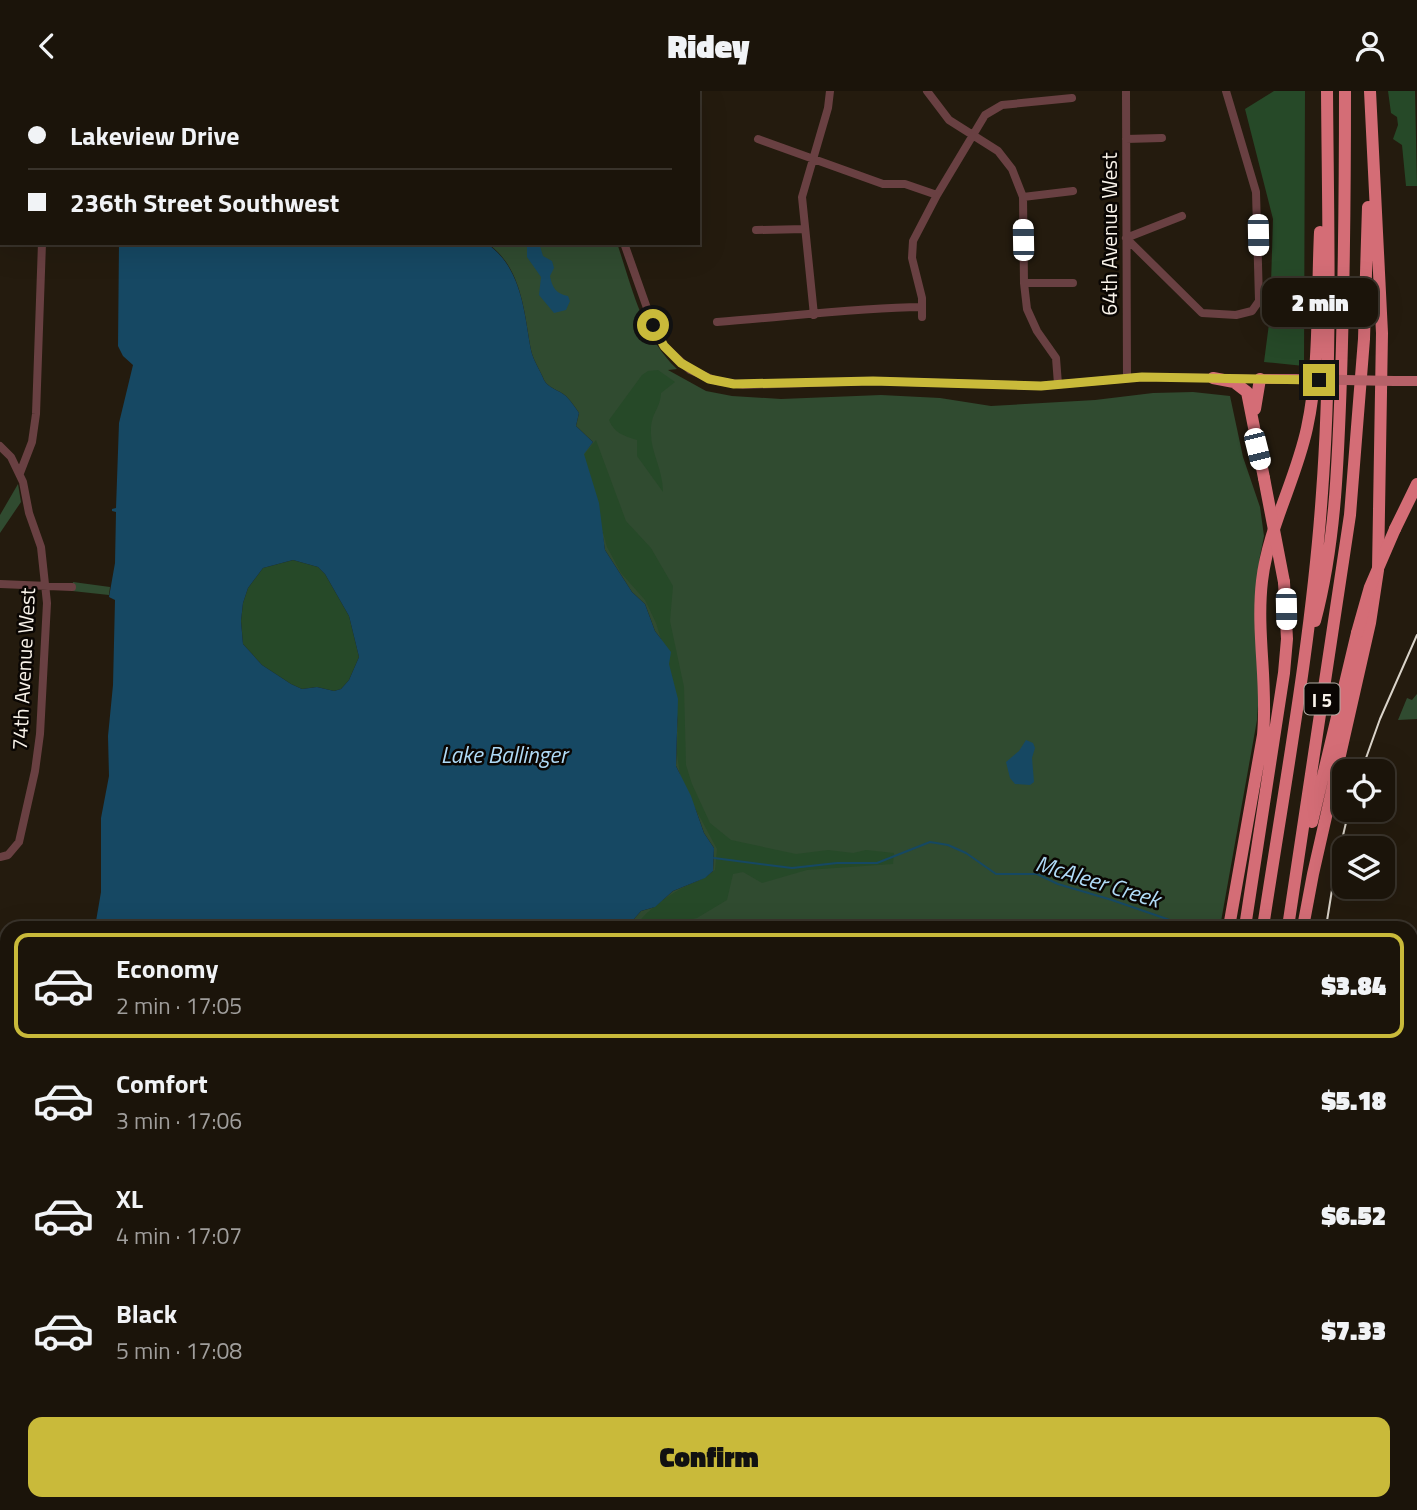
<!DOCTYPE html>
<html lang="en">
<head>
<meta charset="utf-8">
<style>
	body { margin:0; font-family:"Titillium Web",sans-serif; background:#241d13; color:#f1f3f6; height:100vh; display:flex; flex-direction:column; font-size:26px; white-space:nowrap }
	* { box-sizing:border-box; margin:0 }
	p { font-size:23px; color:#a09e9c }
	.icon { flex:none; width:38px; height:38px; fill:none; stroke:currentColor; stroke-width:2; stroke-linecap:round; stroke-linejoin:round }
	.map { position:relative; flex:1; overflow:hidden }
	.sheet { position:absolute; left:0px; top:830px; width:1418px; height:590px; display:flex; flex-direction:column; background:#1b140a; border-radius:21px 21px 0 0; box-shadow:0 7px 28px #0002,0 0 0 2px #39332b }
	.sheet>* { flex:none }
	.hud { position:absolute; left:0px; top:0px; width:700px; height:154px; box-shadow:0 7px 28px #0002,0 0 0 2px #39332b; display:grid; align-content:center; height:154px; padding:0 28px; background:#1b140a }
	.buttons { position:absolute; left:1332px; top:668px; display:grid; gap:14px }
	.buttons a { display:grid; place-items:center; width:63px; height:63px; border-radius:14px; background:#1b140a; box-shadow:0 7px 28px #0002,0 0 0 2px #39332b; font-size:35px }
	.end { position:absolute; width:32px; height:32px; margin:-16px; border:9px solid #c9ba3a; background:#111; box-shadow:0 0 0 4px #111 }
	.from { border-radius:50% }
	.bubble { position:absolute; height:49px; border-radius:14px; background:#1b140a; box-shadow:0 7px 28px #0002,0 0 0 2px #39332b; font-size:23px; font-weight:800; line-height:49px; text-align:center }
	.car { position:absolute; width:21px; height:42px; margin:-21px -10px; border-radius:9px; box-shadow:0 0 5px 2px #0007; background:linear-gradient(#fff 24%,#345 0 40%,#fff 0 76%,#345 0 86%,#fff 0) }
	.hud b { display:flex; align-items:center; gap:24px; height:66px; font-size:26px }
	.hud b+b { border-top:2px solid #39332b }
	.hud i { width:18px; height:18px; background:#f1f3f6 }
	ul { padding:12px 0 0; list-style:none }
	li { display:flex; align-items:center; gap:21px; height:105px; margin:0 14px 10px; padding:0 14px; border:4px solid transparent; border-radius:14px }
	li div { flex:1 }
	li b { display:block; font-size:26px }
	li em { font-style:normal; font-weight:800 }
	li.selected { border-color:#c9ba3a }
	li>.icon { width:63px; height:63px; stroke-width:1.5 }
	.button { display:flex; gap:14px; margin-top:auto; padding:14px 28px }
	.button a { flex:1; height:80px; border-radius:14px; background:#c9ba3a; color:#111; font-size:28px; font-weight:800; line-height:80px; text-align:center }
	header { display:flex; justify-content:space-between; align-items:center; height:91px; padding:0 28px; background:#1b140a; font-size:32px; font-weight:800 }
	.map>svg:first-child { display:block }
</style>
</head>
<body>
<header><svg class="icon" aria-label="back" viewBox="0 0 24 24"><path d="M15 5l-7 7 7 7"/></svg>Ridey<svg class="icon" aria-label="person" viewBox="0 0 24 24"><circle cx="12" cy="8" r="4"/><path d="M4 21q1-7 8-7t8 7"/></svg></header>
<div class="map">
<svg width="1417" height="1419" viewBox="0 0 1417 1419">
	<rect width="100%" height="100%" fill="#241b0e"/>
	<!-- green -->
	<path fill="#304b30" d="M 57,0 L 564,0 L 565,2 L 57,2 Z
		M 487,152 L 617,152 C 632,196 642,245 677,278 L 668,279 L 706,300 L 732,305 L 781,308 L 881,304 L 940,307 L 991,315 L 1095,309 L 1153,302 L 1193,301 L 1230,305 L 1243,366 L 1260,416 L 1264,445 L 1259,470 L 1259,601 L 1257,629 L 1220,836 L 627,836 L 641,820 L 655,816 L 673,800 L 705,787 L 713,780 L 714,757 L 704,742 L 691,705 L 676,675 L 678,608 L 671,561 L 655,540 L 645,513 L 632,501 L 605,459 L 595,397 L 583,363 L 593,351 L 576,335 L 579,322 C 575,316 571,310 566,305 C 559,299 548,297 544,289 C 540,279 533,269 531,259 C 524,221 522,176 487,152 Z
		M 18,393 L 21,411 L 0,442 L 0,424 Z
		M 73,491 L 110,496 L 109,504 L 72,500 Z
		M 1417,603 L 1417,628 L 1398,629 L 1407,607 L 1412,609 Z
		M 320,1412 L 713,1412 L 713,1419 L 320,1419 Z"/>
	<!-- forest -->
	<path fill="#264928" d="M 1274,0 L 1305,0 L 1304,275 L 1264,271 L 1270,225 L 1273,128 L 1245,18 Z
		M 1388,0 L 1415,0 L 1417,95 L 1406,95 L 1402,54 L 1393,48 L 1398,34 L 1397,26 L 1391,22 Z
		M 658,279 L 675,291 L 661,302 C 660,319 651,321 651,340 C 650,360 663,378 663,401 L 637,365 L 637,349 C 624,345 614,342 609,329 L 642,284 L 648,280 Z
		M 596,349 L 626,430 L 651,457 L 673,495 L 670,530 L 684,596 L 686,674 L 692,693 L 710,732 L 731,749 L 796,763 L 828,759 L 853,762 L 866,759 L 894,762 L 893,773 L 807,779 L 762,792 L 743,781 L 733,783 L 727,809 L 697,827 L 672,833 L 669,836 L 635,836 C 644,822 662,809 677,800 C 690,792 703,790 715,779 L 717,758 L 681,691 L 677,663 L 678,629 L 665,561 L 656,532 L 645,509 L 621,482 L 607,456 L 582,366 Z
		M 293,469 L 318,476 L 325,483 L 349,525 L 359,566 L 349,589 L 341,598 L 334,600 L 317,596 L 302,598 L 291,593 L 262,574 L 243,553 L 241,530 L 243,512 L 248,497 L 263,477 Z
		M 1417,913 L 1415,970 L 1417,977 L 1417,1011 L 1411,1002 L 1410,917 Z
		M 7,1120 L 7,1184 L 0,1189 L 0,1121 Z
		M 0,1294 L 7,1295 L 7,1360 L 0,1350 Z
		M 43,1412 L 158,1412 L 186,1419 L 47,1419 Z"/>
	<!-- water -->
	<path fill="#164863" fill-rule="evenodd" d="M 119,152 L 486,152 C 522,176 524,221 531,259 C 533,269 540,279 544,289 C 548,297 559,299 566,305 C 571,310 575,316 579,322 L 576,335 L 593,351 L 584,363 L 599,412 L 605,459 L 632,501 L 645,513 L 655,540 L 671,561 L 669,573 L 678,608 L 676,675 L 691,705 L 704,742 L 714,757 L 713,780 L 705,787 L 673,800 L 655,816 L 641,820 L 627,836 L 95,836 L 101,801 L 101,727 L 109,685 L 108,645 L 113,594 L 115,509 L 109,506 L 115,472 L 116,421 L 112,420 L 112,418 L 116,417 L 119,332 L 133,274 L 123,265 L 118,255 ZM 293,469 L 318,476 L 325,483 L 349,525 L 359,566 L 349,589 L 341,598 L 334,600 L 317,596 L 302,598 L 291,593 L 262,574 L 243,553 L 241,530 L 243,512 L 248,497 L 263,477 Z
		M 527,152 L 539,152 L 543,165 L 552,170 L 554,177 L 550,185 C 552,196 556,203 568,205 L 570,210 L 566,219 L 554,222 L 539,204 L 541,186 L 527,166 Z
		M 1026,649 L 1033,652 L 1035,657 L 1032,667 L 1034,691 L 1030,694 L 1015,693 L 1010,687 L 1006,671 L 1019,660 Z
		M 94,1412 L 135,1412 L 133,1419 L 96,1419 Z"/>
	<g fill="none" stroke-linecap="round" stroke-linejoin="round">
		<!-- stream -->
		<path stroke="#164863" stroke-width="2" d="M 258,0 L 258,2
			M 300,2 L 300,0
			M 714,767 L 792,777 L 837,772 L 877,772 L 930,751 L 948,754 L 966,762 L 996,783 L 1037,783 L 1058,793 L 1112,809 L 1190,836
			M 1410,926 L 1417,922
			M 1410,1401 L 1417,1406"/>
		<!-- minor -->
		<path stroke="#694042" stroke-width="8" d="M 571,0 L 571,2
			M 927,0 L 949,29 L 998,60 L 1012,78 L 1023,106 L 1024,192 L 1027,218 L 1037,240 L 1056,267 L 1058,293
			M 1126,0 L 1127,287
			M 49,2 L 49,0
			M 758,48 L 883,93 L 905,93 L 937,104
			M 1126,48 L 1162,47
			M 1023,106 L 1073,100
			M 756,139 L 805,138
			M 1126,147 L 1202,222 L 1236,224 L 1252,220 L 1259,210 L 1256,101 L 1226,0
			M 1126,147 L 1182,125
			M 624,152 L 653,234 L 664,255 L 690,279 L 717,290 L 743,294 L 873,290 L 1041,295 L 1142,286 L 1217,287
			M 1024,192 L 1073,192
			M 814,224 L 802,106 L 828,17 L 830,0
			M 922,226 L 922,207 L 912,167 L 913,150 L 937,104 L 985,24 L 1002,14 L 1072,7
			M 717,231 C 786,226 853,217 922,216
			M 1230,287 L 1260,288
			M 0,355 L 11,366 L 23,391 L 29,422 L 41,456 L 47,512 L 40,643 L 35,680 L 19,751 L 8,764 L 0,766
			M 20,382 L 32,351 L 36,323 L 42,152
			M 0,493 L 72,496
			M 0,956 L 7,956
			M 6,1200 L 7,1202
			M 0,1257 L 7,1266
			M 1410,1340 L 1417,1347
			M 212,1412 L 216,1419
			M 309,1412 L 309,1419
			M 723,1412 L 723,1419
			M 1094,1412 L 1094,1419
			M 1346,1418 L 1346,1419
			M 781,1419 L 781,1412
			M 875,1419 L 876,1412
			M 974,1419 L 975,1412"/>
		<!-- major -->
		<path stroke="#b66168" stroke-width="10" d="M 1260,288 L 1295,288
			M 1394,290 L 1417,290
			M 0,1104 L 7,1105
			M 1410,1119 L 1417,1119"/>
		<!-- highway -->
		<path stroke="#d46d76" stroke-width="12" d="M 1213,287 L 1234,291 L 1247,301 L 1264,387
			M 1255,318 L 1260,288
			M 1395,438 L 1417,393
			M 1315,530 C 1336,451 1338,368 1341,287 C 1344,192 1345,96 1345,0
			M 1312,731 L 1357,542
			M 1229,836 L 1263,644 C 1268,593 1256,542 1262,490 C 1268,437 1296,389 1307,337 C 1320,278 1317,202 1320,141
			M 1245,836 L 1284,582 L 1287,548 L 1284,491
			M 1263,836 C 1285,692 1312,547 1322,402 C 1332,268 1328,134 1327,0
			M 1288,836 L 1350,424 L 1364,248 L 1368,116
			M 1303,836 L 1313,783 L 1370,532 L 1378,479 L 1382,242 L 1370,0
			M 1410,1044 L 1417,1072
			M 1410,1109 L 1417,1110
			M 1410,1126 L 1417,1125
			M 1151,1419 L 1153,1412
			M 1168,1419 L 1169,1412
			M 1194,1419 L 1195,1412
			M 1209,1419 L 1211,1412
			M 1228,1419 L 1231,1412"/>
		<!-- tram -->
		<path stroke="#dad4ca" stroke-width="2" d="M 1361,681 L 1380,628 L 1417,544
			M 1326,836 L 1336,774 L 1349,719
			M 1243,1419 L 1245,1412"/>
		<!-- major-bridge -->
		<path stroke="#b66168" stroke-width="10" d="M 1295,288 L 1394,290"/>
		<!-- highway-bridge -->
		<path stroke="#d46d76" stroke-width="12" d="M 1264,387 L 1284,491
			M 1357,542 L 1370,496 L 1395,438"/>
	</g>
	<g fill="none" stroke-linecap="round" stroke-linejoin="round">
		<!-- route -->
		<path stroke="#c9ba3a" stroke-width="9" d="M 653,234 L 664,255 L 681,272 L 709,288 L 734,293 L 873,290 L 1041,295 L 1142,286 L 1319,289"/>
	</g>
	<g text-anchor="middle" dominant-baseline="central" stroke-width="5" stroke-linejoin="round" paint-order="stroke">
		<!-- shield labels -->
		<rect fill="#0a0603" stroke="#b1aca5" stroke-width="2" x="1304.5" y="592.5" width="35" height="31" rx="5"/>
		<g font-size="19" font-weight="bold" fill="#f9f3ea">
			<text x="1322" y="608">I 5</text>
		</g>
		<!-- street labels -->
		<g font-size="21" fill="#f9f3ea" stroke="#0a0603">
			<text transform="translate(1109 143) rotate(-90)">64th Avenue West</text>
			<text transform="translate(23 578) rotate(-87)">74th Avenue West</text>
		</g>
		<!-- water labels -->
		<g font-size="23" font-style="italic" fill="#afdaf6" stroke="#0a0603">
			<text x="504" y="663">Lake Ballinger</text>
			<text transform="translate(1098 790) rotate(17)">McAleer Creek</text>
		</g>
	</g>
</svg>
<div class="buttons">
<a><svg class="icon" aria-label="locate" viewBox="0 0 24 24"><circle cx="12" cy="12" r="6"/><path d="M12 2v4M12 18v4M2 12h4M18 12h4"/></svg></a>
<a><svg class="icon" aria-label="layers" viewBox="0 0 24 24"><path d="M12 4l9 5-9 5-9-5zM3 14l9 5 9-5"/></svg></a>
</div>
<i class="end from" style="left:653px;top:234px"></i>
<i class="end" style="left:1319px;top:289px"></i>
<div class="bubble" style="left:1262px;top:187px;width:116px">2 min</div>
<i class="car" style="left:1258px;top:144px;rotate:179deg"></i>
<i class="car" style="left:1023px;top:149px;rotate:359deg"></i>
<i class="car" style="left:1257px;top:358px;rotate:166deg"></i>
<i class="car" style="left:1286px;top:518px;rotate:179deg"></i>
<div class="hud">
<b><i class="from"></i>Lakeview Drive</b>
<b><i></i>236th Street Southwest</b>
</div>
<section class="sheet">
<ul>
<li class="selected"><svg class="icon" aria-label="car" viewBox="0 0 24 24"><path d="M5 17H2v-5l4-1 3-4h7l3 4 3 1v5h-3M9 17h6M6 11h13"/><circle cx="7" cy="17" r="2"/><circle cx="17" cy="17" r="2"/></svg><div><b>Economy</b><p>2 min · 17:05</p></div><em>$3.84</em></li>
<li><svg class="icon" aria-label="car" viewBox="0 0 24 24"><path d="M5 17H2v-5l4-1 3-4h7l3 4 3 1v5h-3M9 17h6M6 11h13"/><circle cx="7" cy="17" r="2"/><circle cx="17" cy="17" r="2"/></svg><div><b>Comfort</b><p>3 min · 17:06</p></div><em>$5.18</em></li>
<li><svg class="icon" aria-label="car" viewBox="0 0 24 24"><path d="M5 17H2v-5l4-1 3-4h7l3 4 3 1v5h-3M9 17h6M6 11h13"/><circle cx="7" cy="17" r="2"/><circle cx="17" cy="17" r="2"/></svg><div><b>XL</b><p>4 min · 17:07</p></div><em>$6.52</em></li>
<li><svg class="icon" aria-label="car" viewBox="0 0 24 24"><path d="M5 17H2v-5l4-1 3-4h7l3 4 3 1v5h-3M9 17h6M6 11h13"/><circle cx="7" cy="17" r="2"/><circle cx="17" cy="17" r="2"/></svg><div><b>Black</b><p>5 min · 17:08</p></div><em>$7.33</em></li>
</ul>
<div class="button"><a>Confirm</a></div>
</section>
</div>
</body>
</html>
